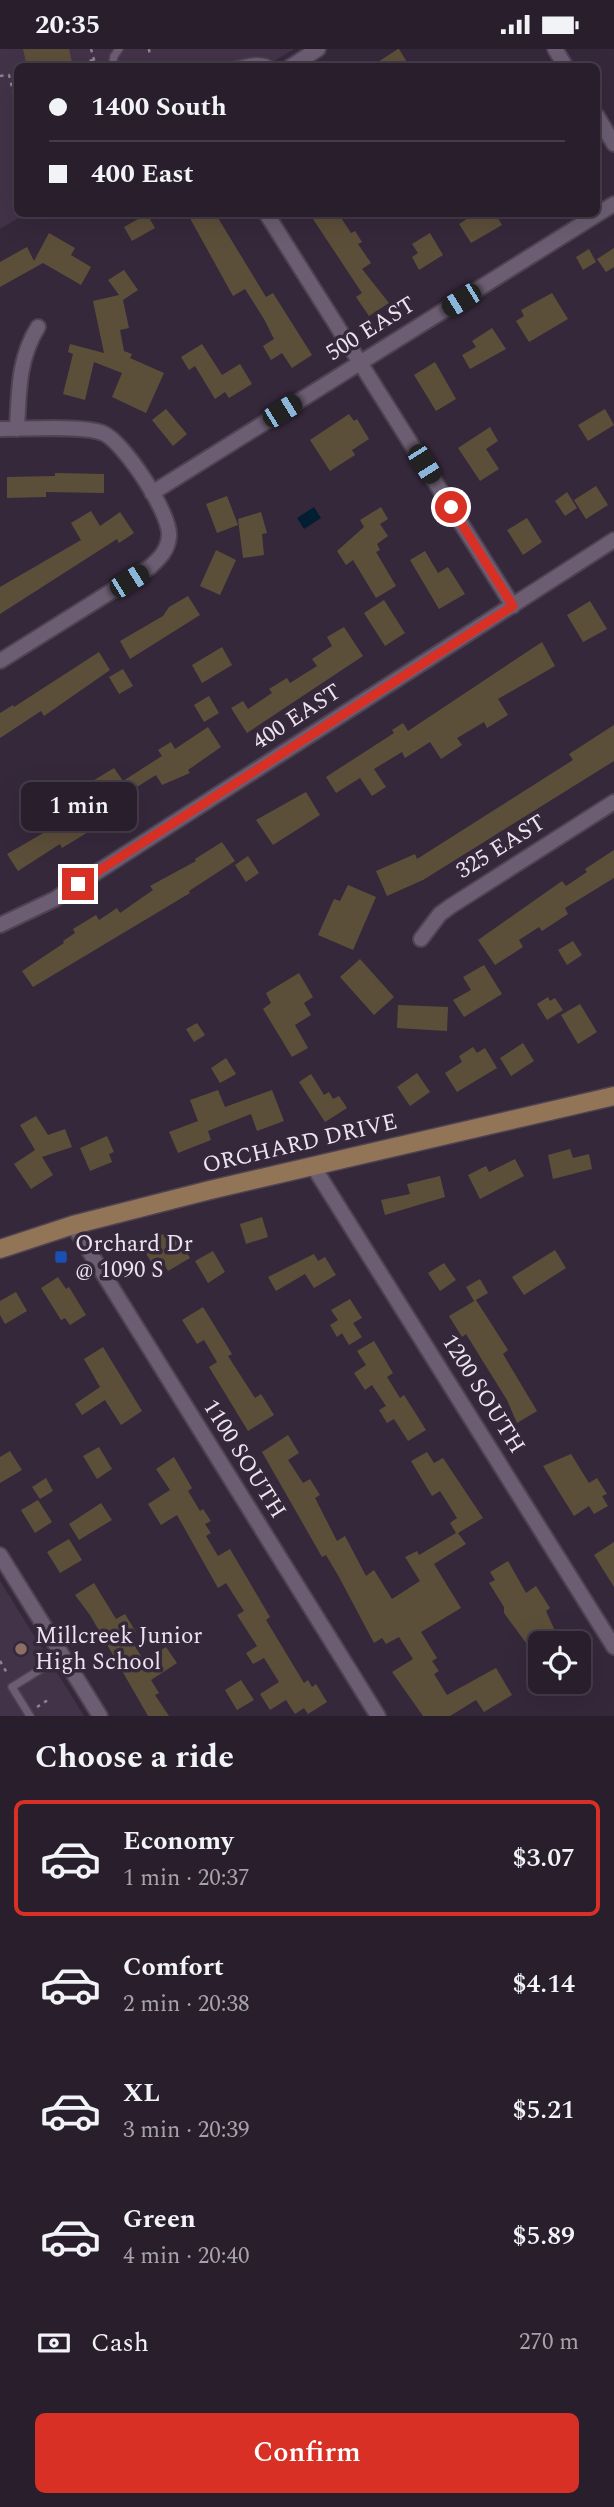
<!DOCTYPE html>
<html lang="en">
<head>
<meta charset="utf-8">
<style>
	body { margin:0; font-family:Spectral,serif; background:#302734; color:#f1f3f6; height:100vh; display:flex; flex-direction:column; font-size:26px; white-space:nowrap }
	* { box-sizing:border-box; margin:0 }
	p { font-size:23px; color:#a5a2a9 }
	.icon { flex:none; width:38px; height:38px; fill:none; stroke:currentColor; stroke-width:2; stroke-linecap:round; stroke-linejoin:round }
	.map { position:relative; height:1667px; overflow:hidden }
	.sheet { display:flex; flex-direction:column; background:#281e2c; flex:1 }
	.sheet>* { flex:none }
	.banner { position:absolute; left:14px; top:14px; width:586px; height:154px; border-radius:10px; box-shadow:0 7px 28px #0002,0 0 0 2px #443c48; display:grid; align-content:center; height:154px; padding:0 35px; background:#281e2c }
	.tools { position:absolute; left:528px; top:1582px; display:grid; gap:14px }
	.tools a { display:grid; place-items:center; width:63px; height:63px; border-radius:10px; background:#281e2c; box-shadow:0 7px 28px #0002,0 0 0 2px #443c48; font-size:35px }
	.end { position:absolute; width:32px; height:32px; margin:-16px; border:9px solid #d93025; background:#fff; box-shadow:0 0 0 4px #fff }
	.from { border-radius:50% }
	.bubble { position:absolute; height:49px; border-radius:10px; background:#281e2c; box-shadow:0 7px 28px #0002,0 0 0 2px #443c48; font-size:23px; font-weight:600; line-height:49px; text-align:center }
	.car { position:absolute; width:21px; height:42px; margin:-21px -10px; border-radius:9px; box-shadow:0 0 5px 2px #0007; background:linear-gradient(#222 24%,#8ab4d8 0 40%,#222 0 76%,#8ab4d8 0 86%,#222 0) }
	.banner b { display:flex; align-items:center; gap:24px; height:66px; font-size:26px }
	.banner b+b { border-top:2px solid #443c48 }
	.banner i { width:18px; height:18px; background:#f1f3f6 }
	ul { padding:0; list-style:none }
	li { display:flex; align-items:center; gap:21px; height:116px; margin:0 14px 10px; padding:0 21px; border:4px solid transparent; border-radius:10px }
	li div { flex:1 }
	li b { display:block; font-size:26px }
	li em { font-style:normal; font-weight:600 }
	li.current { border-color:#d93025 }
	li>.icon { width:63px; height:63px; stroke-width:1.5 }
	h2 { padding:0 35px; font-size:32px; line-height:84px }
	.pay { display:flex; align-items:center; gap:18px; height:77px; padding:0 35px; font-size:26px }
	.pay p { margin-inline-start:auto }
	.button { display:flex; gap:14px; margin-top:auto; padding:14px 35px }
	.button a { flex:1; height:80px; border-radius:10px; background:#d93025; color:#fff; font-size:28px; font-weight:600; line-height:80px; text-align:center }
	.status { display:flex; justify-content:space-between; align-items:center; height:49px; padding:0 35px; background:#281e2c; direction:ltr }
	.status svg { height:19px; fill:currentColor }
	.map>svg:first-child { display:block }
</style>
</head>
<body>
<div class="status"><b>20:35</b><svg viewBox="0 0 49 12"><path d="M0 12V9h3v3zM5 12V6h3v6zM10 12V3h3v9zM15 12V0h3v12zM26 1h20v11H26zM47 4h2v5h-2z"/></svg></div>
<div class="map">
<svg width="614" height="1667" viewBox="0 0 614 1667">
	<rect width="100%" height="100%" fill="#36283b"/>
	<!-- built -->
	<path fill="#433349" d="M 0,0 L 294,0 L 266,17 L 18,18 L 18,164 L 25,165 L 0,180 Z
		M 0,1532 L 84,1667 L 0,1667 Z"/>
	<!-- water -->
	<path fill="#011f30" d="M 314,458 L 321,469 L 304,480 L 297,469 Z"/>
	<!-- building -->
	<path fill="#5c4f3a" d="M 23,0 L 69,0 L 73,18 L 27,18 Z
		M 399,0 L 410,18 L 370,18 L 398,0 Z
		M 187,164 L 215,164 L 266,248 L 273,244 L 312,306 L 292,319 L 282,304 L 271,311 L 263,297 L 274,290 L 264,270 L 245,240 L 233,247 Z
		M 309,164 L 338,164 L 351,184 L 355,182 L 362,193 L 358,195 L 371,214 L 362,220 L 389,254 L 369,267 L 356,248 L 362,244 Z
		M 476,164 L 495,164 L 502,176 L 471,194 L 459,175 Z
		M 147,165 L 155,179 L 132,192 L 124,178 Z
		M 49,184 L 75,199 L 71,206 L 91,218 L 81,236 L 43,214 L 0,238 L 0,213 L 27,198 L 34,212 Z
		M 430,184 L 443,206 L 419,221 L 412,208 L 418,204 L 412,195 Z
		M 614,199 L 614,218 L 606,223 L 597,210 Z
		M 589,200 L 596,213 L 583,221 L 576,208 Z
		M 124,221 L 138,241 L 123,251 L 129,279 L 120,281 L 124,302 L 132,305 L 130,309 L 164,324 L 146,364 L 112,348 L 122,324 L 94,313 L 85,351 L 63,345 L 73,305 L 68,303 L 70,295 L 104,304 L 93,252 L 119,246 L 108,231 Z
		M 552,244 L 568,270 L 529,293 L 516,272 L 524,267 L 521,261 Z
		M 492,279 L 506,300 L 470,320 L 462,306 L 476,298 L 472,292 Z
		M 202,295 L 222,326 L 240,315 L 252,335 L 229,349 L 225,343 L 215,350 L 195,317 L 189,321 L 181,308 Z
		M 435,313 L 456,350 L 436,362 L 414,326 Z
		M 166,360 L 187,385 L 173,397 L 152,371 Z
		M 605,360 L 614,376 L 588,392 L 578,376 Z
		M 349,365 L 354,372 L 357,370 L 369,390 L 352,401 L 355,406 L 330,422 L 310,391 Z
		M 490,378 L 498,392 L 486,400 L 499,420 L 480,432 L 458,399 Z
		M 55,424 L 104,425 L 104,444 L 46,443 L 46,448 L 7,449 L 7,428 L 55,427 Z
		M 596,437 L 608,456 L 586,470 L 574,451 Z
		M 567,443 L 577,459 L 565,467 L 555,452 Z
		M 227,447 L 238,476 L 217,484 L 206,455 Z
		M 381,458 L 388,470 L 380,475 L 388,487 L 377,495 L 380,501 L 376,503 L 396,537 L 376,549 L 353,511 L 346,516 L 337,502 L 364,478 L 360,471 Z
		M 91,462 L 100,477 L 120,463 L 134,484 L 119,494 L 117,490 L 0,565 L 0,538 L 81,491 L 71,474 Z
		M 261,463 L 267,484 L 262,485 L 264,506 L 243,509 L 238,470 Z
		M 527,469 L 542,493 L 523,506 L 507,481 Z
		M 216,501 L 236,511 L 220,546 L 200,537 Z
		M 425,502 L 438,524 L 448,518 L 465,545 L 439,560 L 410,511 Z
		M 188,547 L 200,566 L 130,610 L 120,592 L 163,567 L 169,558 Z
		M 384,551 L 405,584 L 385,597 L 364,564 Z
		M 590,552 L 607,580 L 583,593 L 567,566 Z
		M 344,578 L 363,607 L 247,684 L 231,659 L 243,652 L 248,660 L 272,644 L 269,640 L 287,629 L 290,634 L 317,617 L 312,610 L 332,597 L 327,588 Z
		M 542,593 L 555,617 L 498,650 L 508,666 L 487,679 L 484,673 L 457,689 L 462,696 L 441,710 L 430,693 L 405,709 L 402,703 L 374,720 L 386,738 L 372,747 L 360,729 L 336,744 L 326,728 L 394,684 L 392,681 L 403,674 L 408,682 Z
		M 222,598 L 232,616 L 202,634 L 192,616 Z
		M 99,603 L 110,621 L 44,667 L 41,662 L 0,689 L 0,664 L 13,656 L 14,658 Z
		M 123,620 L 133,637 L 119,645 L 109,628 Z
		M 209,647 L 219,664 L 204,673 L 194,656 Z
		M 614,676 L 614,712 L 423,831 L 387,847 L 376,822 L 415,805 L 417,810 L 573,711 L 569,705 Z
		M 208,678 L 221,698 L 188,721 L 190,724 L 162,736 L 156,726 L 129,743 L 136,754 L 62,799 L 60,795 L 18,822 L 7,805 L 97,753 L 86,736 L 114,719 L 123,732 L 162,707 L 158,701 L 171,693 L 175,700 Z
		M 306,743 L 320,766 L 273,796 L 256,771 Z
		M 222,793 L 235,812 L 189,842 L 190,844 L 33,938 L 22,922 L 64,894 L 63,892 L 75,884 L 73,880 L 96,866 L 99,871 L 117,859 L 120,864 L 153,841 L 150,837 L 196,812 L 195,810 Z
		M 614,801 L 614,829 L 565,859 L 568,865 L 542,882 L 539,878 L 519,891 L 523,898 L 495,916 L 478,891 L 562,832 L 566,837 L 587,823 L 585,820 Z
		M 248,807 L 259,824 L 246,833 L 235,816 Z
		M 348,836 L 376,848 L 353,901 L 318,886 L 334,850 L 340,852 Z
		M 573,892 L 582,906 L 567,916 L 558,901 Z
		M 360,910 L 394,948 L 374,966 L 340,928 Z
		M 484,916 L 502,945 L 464,968 L 453,951 L 471,941 L 463,928 Z
		M 299,924 L 313,948 L 304,954 L 311,966 L 295,976 L 308,999 L 292,1008 L 263,960 L 271,954 L 266,944 Z
		M 548,948 L 550,952 L 555,949 L 563,961 L 547,971 L 537,955 Z
		M 580,955 L 597,983 L 578,995 L 561,966 Z
		M 398,956 L 448,958 L 447,982 L 397,979 Z
		M 197,974 L 205,986 L 194,993 L 186,980 Z
		M 523,994 L 534,1012 L 511,1027 L 500,1009 Z
		M 473,998 L 477,1004 L 485,999 L 497,1019 L 457,1043 L 445,1024 L 462,1013 L 459,1007 Z
		M 226,1009 L 236,1025 L 220,1034 L 211,1019 Z
		M 417,1024 L 430,1043 L 410,1057 L 397,1038 Z
		M 311,1025 L 324,1046 L 329,1043 L 333,1050 L 339,1047 L 347,1059 L 325,1073 L 299,1033 Z
		M 218,1041 L 225,1058 L 272,1041 L 284,1072 L 257,1082 L 251,1065 L 208,1082 L 211,1091 L 178,1104 L 169,1083 L 198,1072 L 190,1051 Z
		M 36,1067 L 48,1086 L 65,1080 L 72,1098 L 42,1108 L 53,1126 L 31,1140 L 14,1115 L 35,1101 L 20,1076 Z
		M 107,1087 L 114,1103 L 109,1105 L 112,1113 L 90,1122 L 80,1099 Z
		M 570,1100 L 573,1109 L 589,1105 L 592,1120 L 553,1130 L 548,1106 Z
		M 515,1110 L 524,1127 L 480,1150 L 468,1126 L 486,1117 L 489,1123 Z
		M 440,1127 L 445,1148 L 385,1166 L 381,1151 L 410,1145 L 407,1135 Z
		M 262,1168 L 268,1188 L 246,1195 L 240,1175 Z
		M 163,1185 L 169,1194 L 178,1189 L 190,1209 L 168,1222 L 164,1215 L 155,1220 L 142,1197 Z
		M 555,1201 L 566,1219 L 524,1246 L 512,1228 Z
		M 213,1202 L 225,1223 L 208,1234 L 195,1212 Z
		M 314,1205 L 318,1212 L 325,1208 L 336,1226 L 314,1239 L 305,1225 L 276,1242 L 268,1228 Z
		M 444,1214 L 456,1231 L 440,1242 L 428,1224 Z
		M 58,1228 L 66,1240 L 69,1238 L 86,1266 L 70,1276 L 65,1269 L 61,1271 L 41,1239 Z
		M 480,1230 L 488,1244 L 474,1252 L 466,1238 Z
		M 16,1243 L 27,1262 L 5,1275 L 0,1266 L 0,1252 Z
		M 350,1250 L 362,1269 L 353,1274 L 362,1288 L 349,1296 L 342,1284 L 337,1288 L 330,1276 L 338,1271 L 331,1261 Z
		M 476,1251 L 508,1301 L 503,1305 L 537,1362 L 517,1374 L 507,1351 L 466,1285 L 462,1288 L 449,1267 Z
		M 203,1258 L 232,1305 L 228,1307 L 255,1349 L 261,1345 L 274,1366 L 248,1382 L 209,1318 L 217,1313 L 204,1291 L 197,1295 L 182,1271 Z
		M 374,1292 L 393,1324 L 387,1328 L 400,1349 L 404,1346 L 426,1381 L 408,1392 L 394,1370 L 387,1374 L 379,1361 L 386,1357 L 372,1336 L 365,1341 L 354,1324 L 366,1316 L 357,1302 Z
		M 103,1298 L 142,1362 L 121,1376 L 105,1351 L 82,1366 L 75,1355 L 100,1338 L 84,1310 Z
		M 288,1386 L 299,1404 L 288,1411 L 303,1434 L 310,1430 L 320,1446 L 315,1449 L 337,1492 L 345,1487 L 366,1527 L 374,1521 L 392,1550 L 420,1532 L 405,1508 L 417,1502 L 419,1506 L 456,1484 L 450,1474 L 457,1469 L 440,1442 L 432,1447 L 411,1412 L 427,1403 L 434,1414 L 443,1409 L 483,1469 L 458,1484 L 466,1495 L 434,1515 L 461,1559 L 421,1583 L 437,1609 L 432,1612 L 439,1622 L 434,1625 L 447,1646 L 496,1619 L 512,1646 L 484,1663 L 476,1651 L 450,1667 L 423,1667 L 392,1623 L 413,1610 L 399,1588 L 386,1595 L 382,1589 L 374,1594 L 339,1528 L 326,1506 L 322,1508 L 262,1403 Z
		M 99,1398 L 112,1420 L 97,1430 L 83,1407 Z
		M 10,1402 L 22,1421 L 0,1434 L 0,1408 Z
		M 571,1405 L 589,1434 L 597,1429 L 607,1445 L 602,1447 L 608,1457 L 594,1465 L 589,1457 L 574,1467 L 543,1417 Z
		M 174,1408 L 192,1439 L 188,1442 L 200,1462 L 203,1460 L 211,1472 L 205,1475 L 211,1484 L 206,1487 L 218,1507 L 230,1500 L 270,1568 L 266,1571 L 304,1634 L 308,1631 L 312,1638 L 316,1635 L 327,1653 L 308,1665 L 304,1659 L 295,1665 L 286,1651 L 270,1661 L 260,1645 L 279,1633 L 264,1609 L 253,1615 L 246,1604 L 257,1597 L 237,1566 L 244,1562 L 226,1534 L 218,1539 L 177,1466 L 161,1476 L 148,1455 L 170,1441 L 156,1420 Z
		M 46,1429 L 53,1442 L 40,1450 L 32,1438 Z
		M 38,1451 L 52,1473 L 35,1484 L 21,1461 Z
		M 101,1454 L 112,1471 L 79,1491 L 69,1475 Z
		M 69,1490 L 82,1511 L 60,1524 L 47,1503 Z
		M 614,1493 L 614,1538 L 594,1506 Z
		M 508,1512 L 526,1544 L 536,1537 L 550,1559 L 546,1562 L 555,1582 L 541,1591 L 541,1614 L 504,1564 L 504,1558 L 489,1534 L 495,1531 L 490,1523 Z
		M 94,1534 L 116,1570 L 125,1565 L 136,1583 L 129,1587 L 144,1612 L 166,1598 L 177,1614 L 151,1631 L 159,1644 L 155,1646 L 169,1667 L 148,1667 L 90,1566 L 75,1546 Z
		M 241,1631 L 254,1651 L 237,1661 L 225,1641 Z"/>
	<g fill="none" stroke-linecap="round" stroke-linejoin="round">
		<defs>
			<path id="lane" d="M 112,18 L 114,7 L 119,0
				M 230,18 C 244,14 261,8 274,18
				M 30,1667 L 12,1638 L 62,1607"/>
			<path id="street" d="M 555,0 L 566,18
				M 290,18 L 318,0
				M 597,67 L 614,95
				M 266,164 L 513,557
				M 0,380 C 23,380 84,376 103,384 C 124,393 171,465 169,487 C 168,501 160,509 150,518 L 0,612
				M 17,380 C 19,343 18,310 38,278
				M 152,444 L 614,155
				M 0,876 L 55,850 L 614,491
				M 421,890 L 440,865 L 451,857 L 614,753
				M 313,1117 L 614,1598
				M 73,1176 L 378,1667
				M 0,1506 L 100,1667"/>
			<path id="secondary" d="M 0,1200 L 73,1176 L 210,1141 L 614,1047"/>
		</defs>
		<!-- lane casing -->
		<use href="#lane" stroke="#4f4352" stroke-width="10"/>
		<!-- street casing -->
		<use href="#street" stroke="#4f4352" stroke-width="18"/>
		<!-- secondary casing -->
		<use href="#secondary" stroke="#4f4352" stroke-width="21"/>
		<!-- path -->
		<path stroke="#8e8292" stroke-width="2.5" stroke-dasharray="3.5 5" stroke-linecap="butt" d="M 91,0 L 96,18
			M 149,0 L 150,8
			M 73,16 L 93,11
			M 0,27 L 9,26 L 18,63
			M 0,1612 L 7,1624
			M 37,1658 L 51,1649"/>
		<!-- lane -->
		<use href="#lane" stroke="#6c5d72" stroke-width="7"/>
		<!-- street -->
		<use href="#street" stroke="#6c5d72" stroke-width="14"/>
		<!-- secondary -->
		<use href="#secondary" stroke="#927457" stroke-width="18"/>
	</g>
	<g fill="none" stroke-linecap="round" stroke-linejoin="round">
		<!-- route -->
		<path stroke="#d93025" stroke-width="9" d="M 78,835 L 513,557 L 451,458"/>
	</g>
	<!-- markers -->
	<rect fill="#1a4fb4" stroke="#36283b" stroke-width="2.5" x="54" y="1201" width="14" height="14" rx="3.5"/>
	<circle fill="#8d6e63" stroke="#36283b" stroke-width="2.5" cx="21" cy="1600" r="7"/>
	<g text-anchor="middle" dominant-baseline="central" stroke-width="7" stroke-linejoin="round" paint-order="stroke">
		<!-- street labels -->
		<g font-size="23" fill="#ece3ef" stroke="#36283b">
			<text transform="translate(371 280) rotate(-32)">500 EAST</text>
			<text transform="translate(297 668) rotate(-33)">400 EAST</text>
			<text transform="translate(501 798) rotate(-32)">325 EAST</text>
			<text transform="translate(300 1095) rotate(-13)">ORCHARD DRIVE</text>
			<text transform="translate(483 1345) rotate(58)">1200 SOUTH</text>
			<text transform="translate(244 1410) rotate(58)">1100 SOUTH</text>
		</g>
		<!-- poi labels -->
		<g font-size="23" fill="#ece3ef" stroke="#36283b" text-anchor="start">
			<text x="75" y="1195">Orchard Dr<tspan x="75" dy="26">@ 1090 S</tspan></text>
			<text x="35" y="1587">Millcreek Junior<tspan x="35" dy="26">High School</tspan></text>
		</g>
	</g>
</svg>
<div class="tools">
<a><svg class="icon" aria-label="locate" viewBox="0 0 24 24"><circle cx="12" cy="12" r="6"/><path d="M12 2v4M12 18v4M2 12h4M18 12h4"/></svg></a>
</div>
<i class="end from" style="left:451px;top:458px"></i>
<i class="end" style="left:78px;top:835px"></i>
<div class="bubble" style="left:21px;top:733px;width:116px">1 min</div>
<i class="car" style="left:461px;top:251px;rotate:238deg"></i>
<i class="car" style="left:282px;top:362px;rotate:58deg"></i>
<i class="car" style="left:424px;top:415px;rotate:148deg"></i>
<i class="car" style="left:129px;top:532px;rotate:58deg"></i>
<div class="banner">
<b><i class="from"></i>1400 South</b>
<b><i></i>400 East</b>
</div>
</div>
<section class="sheet">
<h2>Choose a ride</h2>
<ul>
<li class="current"><svg class="icon" aria-label="car" viewBox="0 0 24 24"><path d="M5 17H2v-5l4-1 3-4h7l3 4 3 1v5h-3M9 17h6M6 11h13"/><circle cx="7" cy="17" r="2"/><circle cx="17" cy="17" r="2"/></svg><div><b>Economy</b><p>1 min · 20:37</p></div><em>$3.07</em></li>
<li><svg class="icon" aria-label="car" viewBox="0 0 24 24"><path d="M5 17H2v-5l4-1 3-4h7l3 4 3 1v5h-3M9 17h6M6 11h13"/><circle cx="7" cy="17" r="2"/><circle cx="17" cy="17" r="2"/></svg><div><b>Comfort</b><p>2 min · 20:38</p></div><em>$4.14</em></li>
<li><svg class="icon" aria-label="car" viewBox="0 0 24 24"><path d="M5 17H2v-5l4-1 3-4h7l3 4 3 1v5h-3M9 17h6M6 11h13"/><circle cx="7" cy="17" r="2"/><circle cx="17" cy="17" r="2"/></svg><div><b>XL</b><p>3 min · 20:39</p></div><em>$5.21</em></li>
<li><svg class="icon" aria-label="car" viewBox="0 0 24 24"><path d="M5 17H2v-5l4-1 3-4h7l3 4 3 1v5h-3M9 17h6M6 11h13"/><circle cx="7" cy="17" r="2"/><circle cx="17" cy="17" r="2"/></svg><div><b>Green</b><p>4 min · 20:40</p></div><em>$5.89</em></li>
</ul>
<div class="pay"><svg class="icon" aria-label="cash" viewBox="0 0 24 24"><path d="M3 7h18v10H3z"/><circle cx="12" cy="12" r="2"/></svg>Cash<p>270 m</p></div>
<div class="button"><a>Confirm</a></div>
</section>
</body>
</html>
